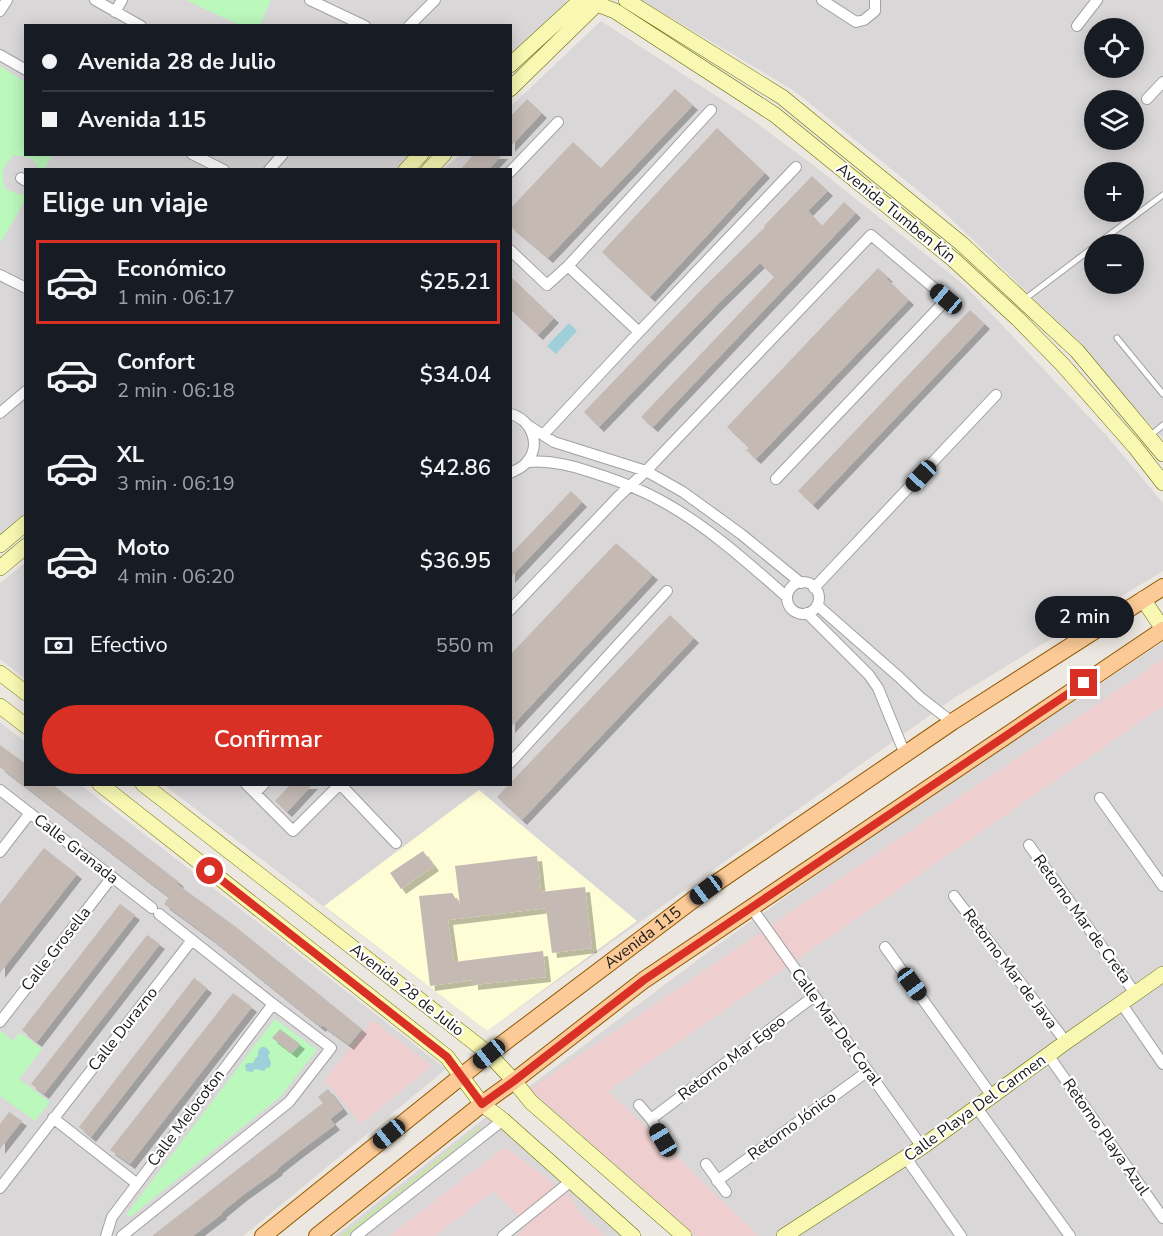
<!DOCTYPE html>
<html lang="es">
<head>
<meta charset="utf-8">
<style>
	body { margin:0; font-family:"Nunito Sans",sans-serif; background:#242831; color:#f1f3f6; height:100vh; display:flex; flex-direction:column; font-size:22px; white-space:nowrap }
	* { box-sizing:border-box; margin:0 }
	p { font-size:20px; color:#9ea1a6 }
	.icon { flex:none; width:33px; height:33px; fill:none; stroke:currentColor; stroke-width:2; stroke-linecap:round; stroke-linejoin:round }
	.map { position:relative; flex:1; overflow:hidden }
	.drawer { position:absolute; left:24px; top:168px; width:488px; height:618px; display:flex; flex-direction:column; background:#171b24; border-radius:0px; box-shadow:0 3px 15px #0003 }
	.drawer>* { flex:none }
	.guide { position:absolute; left:24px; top:24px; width:488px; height:132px; border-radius:0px; box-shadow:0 3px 15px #0003; display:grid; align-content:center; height:132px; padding:0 18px; background:#171b24 }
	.tools { position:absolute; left:1084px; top:18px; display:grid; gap:12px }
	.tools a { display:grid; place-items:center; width:60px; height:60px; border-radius:50%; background:#171b24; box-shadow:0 3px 15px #0003; font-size:30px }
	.end { position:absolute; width:27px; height:27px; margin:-14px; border:8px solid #d93025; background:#fff; box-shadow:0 0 0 3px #fff }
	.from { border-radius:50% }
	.bubble { position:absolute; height:42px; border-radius:21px; background:#171b24; box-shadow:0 3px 15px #0003; font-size:20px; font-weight:600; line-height:42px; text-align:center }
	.car { position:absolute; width:18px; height:36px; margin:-18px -9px; border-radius:8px; box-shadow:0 0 4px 2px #0007; background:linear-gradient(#222 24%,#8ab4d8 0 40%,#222 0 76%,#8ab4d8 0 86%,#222 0) }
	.guide b { display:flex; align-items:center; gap:21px; height:57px; font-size:22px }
	.guide b+b { border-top:2px solid #363941 }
	.guide i { width:15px; height:15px; background:#f1f3f6 }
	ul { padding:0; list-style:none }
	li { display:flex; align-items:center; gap:18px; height:84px; margin:0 12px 9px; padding:0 6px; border:3px solid transparent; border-radius:0px }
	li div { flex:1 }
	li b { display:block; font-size:22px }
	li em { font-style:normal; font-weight:600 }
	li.current { border-color:#d93025 }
	li>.icon { width:54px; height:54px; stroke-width:1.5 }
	h2 { padding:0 18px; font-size:27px; line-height:72px }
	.pay { display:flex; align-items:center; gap:15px; height:66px; padding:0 18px; font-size:22px }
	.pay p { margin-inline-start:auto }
	.action { display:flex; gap:12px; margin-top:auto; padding:12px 18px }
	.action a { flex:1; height:69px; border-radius:36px; background:#d93025; color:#fff; font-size:24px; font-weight:600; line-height:69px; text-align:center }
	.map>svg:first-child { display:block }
</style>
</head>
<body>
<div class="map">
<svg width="1163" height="1236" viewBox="0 0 1163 1236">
	<defs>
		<filter id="shadow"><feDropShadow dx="5" dy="5" stdDeviation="0" flood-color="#0004"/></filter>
	</defs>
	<rect width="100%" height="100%" fill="#ece7e0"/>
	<!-- residential -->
	<path fill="#d9d7d7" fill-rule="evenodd" d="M 0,0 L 564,0 L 569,2 L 510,61 L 510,26 L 26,26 L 26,154 L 415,155 L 400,170 L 26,170 L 25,515 L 0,537 Z
		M 641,0 L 1163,0 L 1163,439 L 1056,320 L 941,209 L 793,90 ZM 1095,28 L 1134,28 L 1134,68 L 1095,68 ZM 1095,100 L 1134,100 L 1134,140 L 1095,140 ZM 1095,172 L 1134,172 L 1134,212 L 1095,212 ZM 1095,244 L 1134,244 L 1134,284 L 1095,284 Z
		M 601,21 L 744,114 L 817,168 L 964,285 L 1106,435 L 1163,503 L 1163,571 L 954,698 L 487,1031 L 164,785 L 510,784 L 510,170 L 444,169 L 460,155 L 510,154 L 510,107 Z
		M 25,563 L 25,679 L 0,659 L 0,583 Z
		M 1163,642 L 1163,1236 L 690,1236 L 526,1089 L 719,944 L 898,818 Z
		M 0,722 L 25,742 L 26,784 L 81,785 L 446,1069 L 243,1236 L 0,1236 Z
		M 486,1117 L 634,1236 L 335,1236 Z"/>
	<!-- commercial -->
	<path fill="#eecece" d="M 1163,659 L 1163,706 L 608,1091 L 759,1236 L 696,1236 L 530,1089 Z
		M 372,1020 L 432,1066 L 361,1124 L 332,1088 L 323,1082 Z
		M 505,1147 L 571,1196 L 581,1215 L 607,1236 L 517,1236 L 527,1225 L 493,1191 L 435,1236 L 389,1236 Z"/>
	<!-- education -->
	<path fill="#fffdd6" d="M 479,790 L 637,921 L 487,1031 L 324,906 Z"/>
	<!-- grass -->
	<path fill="#c9e7a4" d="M 480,1126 L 481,1128 L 346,1236 L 341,1236 Z"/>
	<!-- park -->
	<path fill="#bbf8bc" d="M 186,0 L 271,0 L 260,25 L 239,25 Z
		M 0,66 L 25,82 L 26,154 L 53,155 L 44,169 L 39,169 C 33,157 27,157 14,155 C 2,168 0,172 6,189 L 18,194 L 25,195 L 25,201 L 0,243 Z
		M 275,1019 L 317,1050 L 280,1097 L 130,1217 L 126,1215 Z
		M 0,1030 L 13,1041 L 20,1033 L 42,1049 L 19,1079 L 50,1102 L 35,1121 L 0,1096 Z"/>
	<!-- water -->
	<path fill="#9fd0da" d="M 569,323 L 577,331 L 556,354 L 547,346 Z
		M 262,1047 C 267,1047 268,1049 270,1053 L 268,1056 L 271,1062 L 270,1067 L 266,1068 L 264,1071 L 255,1069 L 252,1072 L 246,1071 L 245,1065 L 248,1063 L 253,1063 L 255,1059 L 258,1056 C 258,1052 258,1049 262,1047 Z"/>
	<!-- building -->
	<path fill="#c4b9b3" filter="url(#shadow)" d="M 675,89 L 693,105 L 548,258 L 510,226 L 510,209 L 573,142 L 601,168 Z
		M 527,99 L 542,113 L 510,147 L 510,117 Z
		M 717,128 L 765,173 L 650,297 L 602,252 Z
		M 474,154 L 503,154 L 488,170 L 460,170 Z
		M 812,176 L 828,191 L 808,211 L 822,226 L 844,202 L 856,213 L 653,427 L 641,417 L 774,277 L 760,263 L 717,305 L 599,427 L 584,412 L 703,288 L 765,227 L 764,226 Z
		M 878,268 L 888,277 L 886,278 L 909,300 L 756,459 L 746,450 L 749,448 L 727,427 Z
		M 510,276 L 554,318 L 538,335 L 510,309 Z
		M 970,310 L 985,324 L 813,505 L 798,491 Z
		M 571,491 L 582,502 L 510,578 L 510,555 Z
		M 616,543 L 653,575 L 510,728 L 510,655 Z
		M 670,615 L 694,638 L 522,820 L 497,797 Z
		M 0,745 L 26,764 L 26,784 L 52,784 L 179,882 L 177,884 L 236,927 L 362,1029 L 349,1045 L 322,1025 L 321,1027 L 312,1020 L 209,937 L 164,904 L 169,897 L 0,767 Z
		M 291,784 L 313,784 L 287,812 L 275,801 Z
		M 44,848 L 77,874 L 0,973 L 0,904 Z
		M 423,851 L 434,866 L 401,889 L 390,873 Z
		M 537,856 L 541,892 L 585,887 L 592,948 L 552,953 L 546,908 L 448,920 L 454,962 L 543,951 L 546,977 L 473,985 L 473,980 L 430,986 L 419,896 L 452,893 L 460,905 L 455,866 Z
		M 120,904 L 135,915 L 37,1042 L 22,1030 Z
		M 147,935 L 160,944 L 44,1094 L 31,1084 Z
		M 194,978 L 207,988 L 91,1137 L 79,1127 Z
		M 233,993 L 252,1007 L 130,1164 L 110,1150 Z
		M 280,1029 L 300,1044 L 292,1053 L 272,1038 Z
		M 328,1089 L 343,1109 L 330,1119 L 335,1125 L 300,1151 L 277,1169 L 278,1170 L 243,1195 L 221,1213 L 222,1214 L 193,1236 L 152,1236 L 323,1103 L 318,1097 Z
		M 9,1112 L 22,1121 L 0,1149 L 0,1124 Z"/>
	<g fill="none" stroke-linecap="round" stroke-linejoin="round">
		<defs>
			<path id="lane" d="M 1097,244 L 1163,195
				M 1025,299 L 1095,246
				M 1117,338 L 1163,394
				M 1151,435 L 1163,425"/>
			<path id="street" d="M 95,0 L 141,26
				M 310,0 L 365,26
				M 822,0 L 856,22 L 864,20 L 875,11 L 875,0
				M 0,11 L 7,0
				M 115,12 L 122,0
				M 409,26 L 435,0
				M 1077,26 L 1097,0
				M 0,55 L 26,70
				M 1147,99 L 1163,82
				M 192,154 L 224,170
				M 269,170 L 283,154
				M 510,172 L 558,122
				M 21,178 L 26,181
				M 510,250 L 547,285 L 568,266 L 711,110
				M 568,266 L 639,332
				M 0,275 L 26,288
				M 0,413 L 26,391
				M 510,414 C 532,419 542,446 526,463 C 522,468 516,470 510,473
				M 529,426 L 554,442 L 646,471 L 683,492 L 741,534 L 801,583
				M 543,435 L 639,332 L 796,167
				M 528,462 C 550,460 570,465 591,472 C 617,480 643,490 667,504 C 711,529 749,564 787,597
				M787 598a16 16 0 1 1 32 0a16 16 0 1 1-32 0Z
				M 814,588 L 996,395
				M 817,605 L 899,677 L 921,698 L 952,722
				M 510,610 L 618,497 L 646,471 L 871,235 L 947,299 L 776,479
				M 807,613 L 869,675 L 878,688 L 905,754
				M 510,763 L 667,591
				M 246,784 L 293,831 L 340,784
				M 340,784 L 396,843
				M 0,790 L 152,908
				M 255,793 L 264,784
				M 1100,798 L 1163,886
				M 1029,845 L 1135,993
				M 0,852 L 30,813
				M 954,896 L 1066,1042
				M 751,907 L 922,1147
				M 885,947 L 992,1096
				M 1121,1003 L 1163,1064
				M 0,1022 L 112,877
				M 1048,1055 L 1163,1218
				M 639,1105 L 651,1119 L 663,1140
				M 977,1108 L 1070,1236
				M 53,1118 L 136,1183
				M 651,1119 L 813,997
				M 906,1158 L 961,1236
				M 706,1164 L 726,1192
				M 717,1181 L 868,1071
				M 0,1188 L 192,940
				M 106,1236 L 112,1217 L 273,1004
				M 122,1236 L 289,1102 L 331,1048 L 273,1004 L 159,914
				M 356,1236 L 503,1120
				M 503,1236 L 571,1181"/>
			<path id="secondary" d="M 583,0 L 597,4 L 615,11 L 775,115 L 954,260 L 1018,319 L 1062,364 L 1135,447 L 1163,483
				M 626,0 L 782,97 L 962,244 L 1077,351 L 1163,454
				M 510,65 L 581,0
				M 510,89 L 601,0
				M 406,170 L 421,154
				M 429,170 L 444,154
				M 0,545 L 26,523
				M 0,568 L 26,546
				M 1143,599 L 1163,629
				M 0,673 L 26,693
				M 0,706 L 26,726
				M 100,784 L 447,1057 L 482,1104 L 503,1120 L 633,1236
				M 143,784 L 489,1054 L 514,1081 L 531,1102 L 684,1236
				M 784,1236 L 922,1147 L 1066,1042 L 1163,974"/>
			<g id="primary">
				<path id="s1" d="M 263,1236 L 489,1054 L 706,890 L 952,722 L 1163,587"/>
				<path d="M 317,1236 L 482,1104 L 514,1081 L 644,980 L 1163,630"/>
			</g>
		</defs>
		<!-- lane casing -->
		<use href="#lane" stroke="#a1a1a1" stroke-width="7"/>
		<!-- street casing -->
		<use href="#street" stroke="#a1a1a1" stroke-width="12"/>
		<!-- secondary casing -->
		<use href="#secondary" stroke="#686e05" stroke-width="16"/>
		<!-- primary casing -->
		<use href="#primary" stroke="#905901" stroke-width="18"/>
		<!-- lane -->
		<use href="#lane" stroke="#fff" stroke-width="5"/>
		<!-- street -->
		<use href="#street" stroke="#fff" stroke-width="10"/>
		<!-- secondary -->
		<use href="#secondary" stroke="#f8f8b2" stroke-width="15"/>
		<!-- primary -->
		<use href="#primary" stroke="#fbca96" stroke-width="16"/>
	</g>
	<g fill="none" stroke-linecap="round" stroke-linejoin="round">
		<!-- route -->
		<path stroke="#d93025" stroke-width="8" d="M 210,871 L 447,1057 L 482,1104 L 514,1081 L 644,980 L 1084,683"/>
	</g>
	<g text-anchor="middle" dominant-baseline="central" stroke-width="4.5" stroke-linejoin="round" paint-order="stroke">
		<!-- street labels -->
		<g font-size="16" fill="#1a1a1a" stroke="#fff">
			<text transform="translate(896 213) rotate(39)">Avenida Tumben Kin</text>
			<text transform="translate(76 849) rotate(38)">Calle Granada</text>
			<text transform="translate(1082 919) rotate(54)">Retorno Mar de Creta</text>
			<text stroke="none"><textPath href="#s1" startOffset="483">Avenida 115</textPath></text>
			<text transform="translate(56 949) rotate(-52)">Calle Grosella</text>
			<text transform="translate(1010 969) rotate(53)">Retorno Mar de Java</text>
			<text transform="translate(407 990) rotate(38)">Avenida 28 de Julio</text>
			<text transform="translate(836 1027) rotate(54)">Calle Mar Del Coral</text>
			<text transform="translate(123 1029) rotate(-52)">Calle Durazno</text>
			<text transform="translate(732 1058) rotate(-37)">Retorno Mar Egeo</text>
			<text transform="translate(975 1108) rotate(-36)">Calle Playa Del Carmen</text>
			<text transform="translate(186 1118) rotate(-53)">Calle Melocoton</text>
			<text transform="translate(792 1126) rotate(-36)">Retorno Jónico</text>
			<text transform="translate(1106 1137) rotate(55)">Retorno Playa Azul</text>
		</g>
	</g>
</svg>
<div class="tools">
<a><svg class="icon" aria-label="locate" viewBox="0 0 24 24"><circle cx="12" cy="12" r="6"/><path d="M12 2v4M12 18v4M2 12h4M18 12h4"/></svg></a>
<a><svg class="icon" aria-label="layers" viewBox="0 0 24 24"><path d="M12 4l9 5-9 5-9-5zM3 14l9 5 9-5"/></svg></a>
<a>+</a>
<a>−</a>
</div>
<i class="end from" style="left:210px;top:871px"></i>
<i class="end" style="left:1084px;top:683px"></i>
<div class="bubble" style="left:1035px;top:596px;width:99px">2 min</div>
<i class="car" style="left:946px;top:299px;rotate:310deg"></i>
<i class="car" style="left:921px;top:476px;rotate:223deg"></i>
<i class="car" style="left:706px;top:890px;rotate:233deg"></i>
<i class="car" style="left:912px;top:984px;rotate:144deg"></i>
<i class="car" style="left:489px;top:1054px;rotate:231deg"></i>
<i class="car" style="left:389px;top:1134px;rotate:231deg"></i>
<i class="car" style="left:663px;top:1140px;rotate:329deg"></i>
<div class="guide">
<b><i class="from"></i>Avenida 28 de Julio</b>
<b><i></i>Avenida 115</b>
</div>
<section class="drawer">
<h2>Elige un viaje</h2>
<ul>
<li class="current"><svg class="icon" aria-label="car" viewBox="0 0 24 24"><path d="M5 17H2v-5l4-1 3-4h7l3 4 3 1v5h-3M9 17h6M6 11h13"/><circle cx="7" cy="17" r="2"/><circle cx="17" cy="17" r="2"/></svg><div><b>Económico</b><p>1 min · 06:17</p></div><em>$25.21</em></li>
<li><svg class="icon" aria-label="car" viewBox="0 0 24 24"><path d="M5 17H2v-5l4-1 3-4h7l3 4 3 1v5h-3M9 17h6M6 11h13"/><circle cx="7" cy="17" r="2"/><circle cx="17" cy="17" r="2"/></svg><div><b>Confort</b><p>2 min · 06:18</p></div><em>$34.04</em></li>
<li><svg class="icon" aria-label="car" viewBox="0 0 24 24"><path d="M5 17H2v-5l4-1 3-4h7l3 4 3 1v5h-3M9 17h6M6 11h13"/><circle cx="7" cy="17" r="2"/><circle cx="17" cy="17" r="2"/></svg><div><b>XL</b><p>3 min · 06:19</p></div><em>$42.86</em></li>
<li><svg class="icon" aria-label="car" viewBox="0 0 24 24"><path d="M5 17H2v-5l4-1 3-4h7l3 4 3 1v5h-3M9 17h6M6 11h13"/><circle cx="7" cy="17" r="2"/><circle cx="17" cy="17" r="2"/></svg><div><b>Moto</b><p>4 min · 06:20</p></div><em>$36.95</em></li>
</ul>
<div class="pay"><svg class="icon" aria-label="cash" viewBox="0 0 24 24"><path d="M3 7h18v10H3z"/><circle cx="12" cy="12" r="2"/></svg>Efectivo<p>550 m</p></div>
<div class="action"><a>Confirmar</a></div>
</section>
</div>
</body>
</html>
